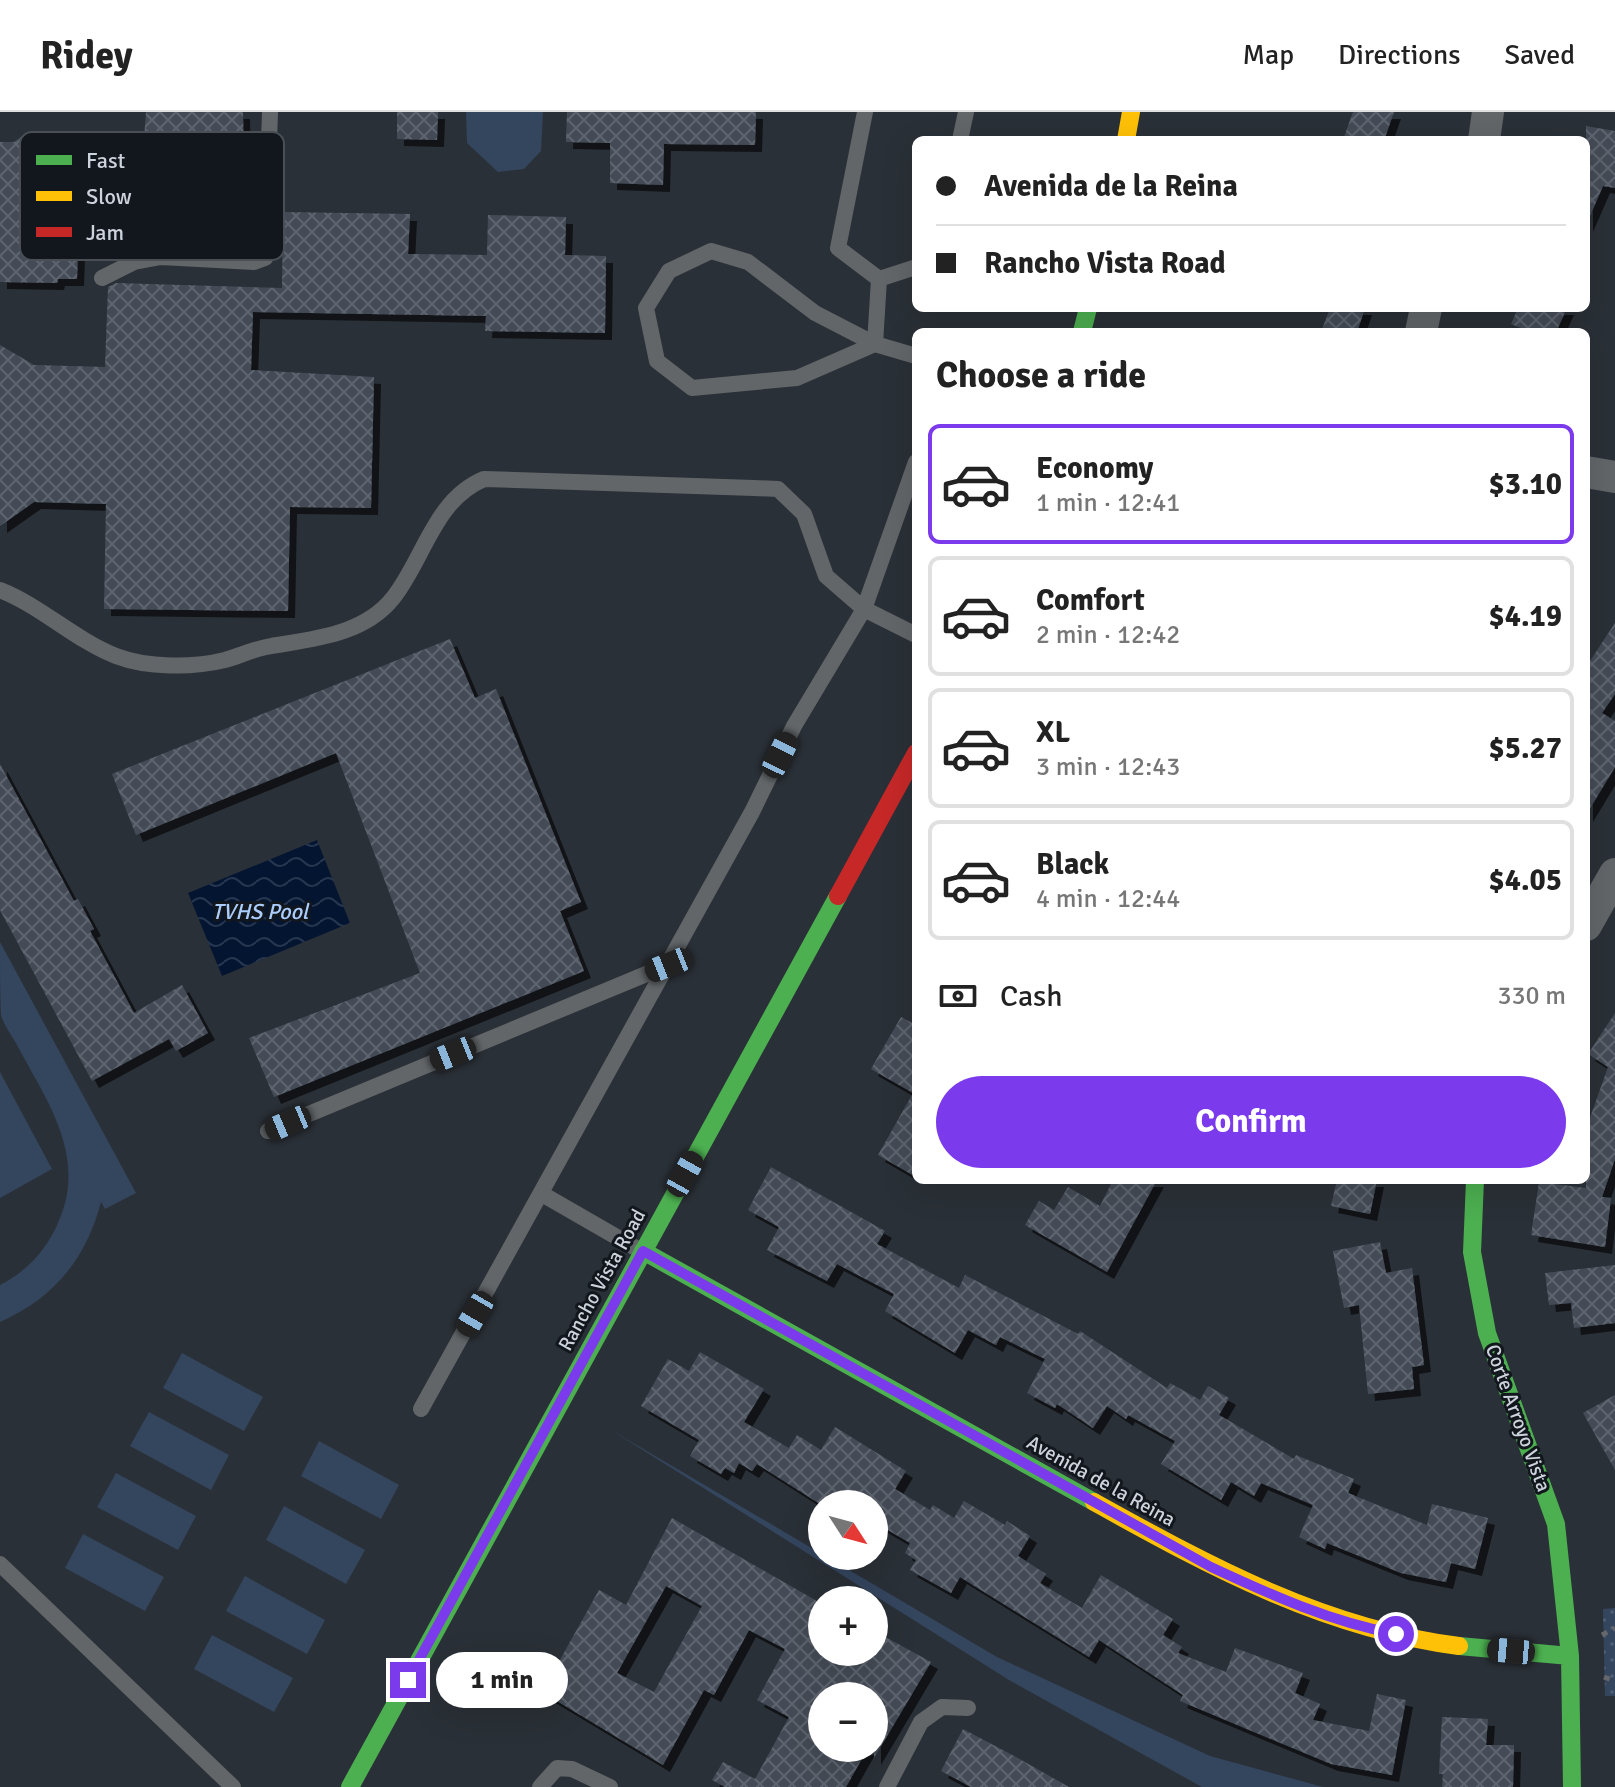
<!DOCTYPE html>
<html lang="en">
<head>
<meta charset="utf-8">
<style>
	body { margin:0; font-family:Signika,sans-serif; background:#f2f2f2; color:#222; height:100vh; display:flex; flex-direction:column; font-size:30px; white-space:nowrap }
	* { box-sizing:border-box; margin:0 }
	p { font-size:26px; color:#767676 }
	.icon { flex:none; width:44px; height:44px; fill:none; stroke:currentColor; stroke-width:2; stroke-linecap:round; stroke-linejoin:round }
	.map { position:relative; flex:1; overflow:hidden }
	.side { position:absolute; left:912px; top:216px; width:678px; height:856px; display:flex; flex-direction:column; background:#fff; border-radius:12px; box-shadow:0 8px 32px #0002 }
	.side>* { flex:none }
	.banner { position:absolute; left:912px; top:24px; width:678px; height:176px; border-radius:12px; box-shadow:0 8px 32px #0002; display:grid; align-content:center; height:176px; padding:0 24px; background:#fff }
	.needle { width:52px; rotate:126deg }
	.controls { position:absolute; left:808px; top:1378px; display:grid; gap:16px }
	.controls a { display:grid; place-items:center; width:80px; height:80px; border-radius:50%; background:#fff; box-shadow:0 8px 32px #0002; font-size:40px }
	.end { position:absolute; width:36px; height:36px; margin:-18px; border:10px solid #7c3aed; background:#fff; box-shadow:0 0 0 4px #fff }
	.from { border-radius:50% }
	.bubble { position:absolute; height:56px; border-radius:28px; background:#fff; box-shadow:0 8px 32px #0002; font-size:26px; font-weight:800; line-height:56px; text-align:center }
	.car { position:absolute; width:24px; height:48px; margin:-24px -12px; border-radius:10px; box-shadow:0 0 6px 2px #0007; background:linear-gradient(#222 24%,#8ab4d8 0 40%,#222 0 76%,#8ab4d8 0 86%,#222 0) }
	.banner b { display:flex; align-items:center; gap:28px; height:76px; font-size:30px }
	.banner b+b { border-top:2px solid #e0e0e0 }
	.banner i { width:20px; height:20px; background:#222 }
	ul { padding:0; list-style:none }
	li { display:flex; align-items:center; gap:24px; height:120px; margin:0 16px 12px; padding:0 8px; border:4px solid #e0e0e0; border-radius:12px }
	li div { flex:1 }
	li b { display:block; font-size:30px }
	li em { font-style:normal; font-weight:800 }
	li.on { border-color:#7c3aed }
	li>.icon { width:72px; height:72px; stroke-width:1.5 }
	h2 { padding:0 24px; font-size:36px; line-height:96px }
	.pay { display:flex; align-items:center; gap:20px; height:88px; padding:0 24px; font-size:30px }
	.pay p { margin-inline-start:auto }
	.primary-button { display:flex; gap:16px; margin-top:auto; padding:16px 24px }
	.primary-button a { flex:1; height:92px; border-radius:48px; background:#7c3aed; color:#fff; font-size:32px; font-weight:800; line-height:92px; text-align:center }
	header { display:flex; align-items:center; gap:48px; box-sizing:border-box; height:112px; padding:0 40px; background:#fff; border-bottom:2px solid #e0e0e0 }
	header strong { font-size:38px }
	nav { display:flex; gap:44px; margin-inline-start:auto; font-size:28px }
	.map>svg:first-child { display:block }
</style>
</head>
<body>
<header>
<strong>Ridey</strong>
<nav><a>Map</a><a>Directions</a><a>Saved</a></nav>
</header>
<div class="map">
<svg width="1615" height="1675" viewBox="0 0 1615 1675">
	<defs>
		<pattern id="park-dots" width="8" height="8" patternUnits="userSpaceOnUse" patternTransform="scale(2)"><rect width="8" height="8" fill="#34455e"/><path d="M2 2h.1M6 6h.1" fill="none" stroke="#505f74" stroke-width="1.8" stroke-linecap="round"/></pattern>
		<pattern id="water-waves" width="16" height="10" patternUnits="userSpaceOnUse" patternTransform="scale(2)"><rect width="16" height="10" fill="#041532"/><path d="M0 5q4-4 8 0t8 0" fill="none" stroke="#27364f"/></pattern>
		<pattern id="building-cross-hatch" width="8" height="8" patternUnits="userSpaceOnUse" patternTransform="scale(2)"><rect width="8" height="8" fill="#444c57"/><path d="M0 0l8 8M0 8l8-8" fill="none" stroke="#5e656f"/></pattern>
		<filter id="shadow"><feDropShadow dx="7" dy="7" stdDeviation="0" flood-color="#0009"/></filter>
	</defs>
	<rect width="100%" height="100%" fill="#2a3037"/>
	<!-- green -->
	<path fill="#34455e" d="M 466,0 L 543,0 L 541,39 L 524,57 L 498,60 L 467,31 Z
		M 0,830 L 136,1081 L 105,1097 L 101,1090 C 86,1147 54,1186 0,1210 L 0,1173 C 28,1159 49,1135 60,1106 C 86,1043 47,989 18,935 C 13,925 4,914 1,903 C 0,883 0,851 0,830 Z
		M 0,960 L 52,1057 L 0,1086 Z
		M 182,1241 L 263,1285 L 244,1319 L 163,1276 Z
		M 149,1300 L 229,1343 L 211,1378 L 130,1334 Z
		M 611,1318 L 997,1545 L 1210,1644 L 1323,1675 L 1202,1675 L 1009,1568 Z
		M 319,1329 L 399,1373 L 381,1407 L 301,1364 Z
		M 116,1361 L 196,1404 L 178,1438 L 97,1395 Z
		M 284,1394 L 365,1438 L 346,1472 L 266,1428 Z
		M 83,1422 L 164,1465 L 145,1499 L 65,1456 Z
		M 245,1464 L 325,1508 L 307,1542 L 226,1499 Z
		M 212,1523 L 293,1566 L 274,1600 L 194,1557 Z"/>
	<!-- park -->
	<path fill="url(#park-dots)" d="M 1615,1496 L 1615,1584 L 1605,1584 L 1603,1497 Z"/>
	<!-- water -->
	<path fill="url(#water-waves)" d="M 317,728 L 350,811 L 222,864 L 188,781 Z"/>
	<!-- building -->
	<path fill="url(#building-cross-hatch)" fill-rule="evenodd" filter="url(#shadow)" d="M 146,0 L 243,0 L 244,58 L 178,51 L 177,39 L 143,40 Z
		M 397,0 L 438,0 L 437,28 L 397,27 Z
		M 567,0 L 756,0 L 755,33 L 664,32 L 663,73 L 610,71 L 610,31 L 566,30 Z
		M 1353,0 L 1394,0 L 1384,28 L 1343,28 Z
		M 1586,14 L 1615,19 L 1615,76 L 1603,74 L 1586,113 Z
		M 22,24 L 58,25 L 57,54 L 81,55 L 77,167 L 58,167 L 57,171 L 0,170 L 0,30 L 14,30 Z
		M 283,100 L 410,102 L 408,142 L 487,143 L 488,103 L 566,105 L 565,143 L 606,144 L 605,221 L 485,219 L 486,204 L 253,200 L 251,258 L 374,265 L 371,396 L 290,395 L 288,499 L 104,497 L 106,392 L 34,390 L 0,414 L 0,233 L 34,253 L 105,255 L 108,175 L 116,171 L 282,176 Z
		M 1330,196 L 1365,196 L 1357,220 L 1321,220 Z
		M 1518,196 L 1567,196 L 1556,220 L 1530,220 L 1511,212 Z
		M 1615,511 L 1615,582 L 1602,601 L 1615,609 L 1615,655 L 1586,703 L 1586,555 Z
		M 450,527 L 475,586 L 496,577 L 581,790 L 560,799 L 584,859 L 274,985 L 249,926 L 420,861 L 336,641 L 136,723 L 112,662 Z
		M 0,652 L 74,789 L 78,787 L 94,817 L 90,819 L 134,901 L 182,873 L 208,921 L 176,939 L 169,927 L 92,969 L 0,798 Z
		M 1615,901 L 1615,1047 L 1602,1085 L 1611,1086 L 1605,1135 L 1531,1123 L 1539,1070 L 1586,1076 L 1586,1017 L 1608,955 L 1588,942 Z
		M 901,905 L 916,913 L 916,1065 L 878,1043 L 913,981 L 871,957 Z
		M 771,1055 L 885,1119 L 877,1132 L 959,1176 L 965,1163 L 1078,1222 L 1080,1219 L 1167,1276 L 1170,1271 L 1200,1288 L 1208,1274 L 1229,1286 L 1219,1303 L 1294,1347 L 1296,1343 L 1354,1367 L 1348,1381 L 1427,1413 L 1432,1392 L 1488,1406 L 1475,1457 L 1451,1451 L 1446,1470 L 1401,1461 L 1327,1431 L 1325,1437 L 1299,1425 L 1313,1393 L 1261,1371 L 1254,1384 L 1231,1370 L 1221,1388 L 1161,1352 L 1175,1329 L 1128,1303 L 1126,1307 L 1107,1294 L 1093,1316 L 1057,1292 L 1055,1296 L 1027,1281 L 1045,1247 L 1000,1225 L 996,1233 L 968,1218 L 955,1241 L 885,1199 L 894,1182 L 837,1152 L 827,1169 L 767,1138 L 779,1115 L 748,1098 Z
		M 1113,1068 L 1157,1068 L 1107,1160 L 1025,1113 L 1039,1089 L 1054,1098 L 1068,1075 L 1100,1094 Z
		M 1337,1068 L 1377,1068 L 1370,1102 L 1331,1094 Z
		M 1380,1130 L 1386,1161 L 1412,1156 L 1424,1253 L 1412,1255 L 1414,1277 L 1368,1282 L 1359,1193 L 1344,1196 L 1333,1139 Z
		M 1615,1153 L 1615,1211 L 1574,1216 L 1571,1191 L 1549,1193 L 1545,1161 Z
		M 700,1240 L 764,1277 L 744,1310 L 789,1336 L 797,1323 L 821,1338 L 835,1315 L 906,1359 L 895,1377 L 930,1398 L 933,1393 L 954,1406 L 964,1389 L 1005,1413 L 1007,1409 L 1030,1424 L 1018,1444 L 1046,1462 L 1040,1471 L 1082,1496 L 1101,1463 L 1173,1507 L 1163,1523 L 1182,1535 L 1178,1541 L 1226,1560 L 1235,1536 L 1303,1561 L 1295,1581 L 1320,1592 L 1313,1608 L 1369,1619 L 1377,1582 L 1406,1588 L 1392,1663 L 1331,1652 L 1180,1589 L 1183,1583 L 1099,1528 L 1089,1545 L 960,1465 L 951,1481 L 910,1458 L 916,1448 L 905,1441 L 910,1431 L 874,1410 L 874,1392 L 820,1392 L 757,1352 L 752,1359 L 739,1351 L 734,1361 L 725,1356 L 721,1362 L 690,1344 L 699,1328 L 641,1294 L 668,1247 L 689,1259 Z
		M 1615,1283 L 1615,1358 L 1583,1301 Z
		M 672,1406 L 822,1492 L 822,1540 L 874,1540 L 880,1522 L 931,1550 L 874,1646 L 874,1584 L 822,1584 L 822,1636 L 868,1636 L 846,1675 L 725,1675 L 712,1668 L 723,1650 L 755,1667 L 789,1605 L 757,1588 L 785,1537 L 749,1518 L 714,1583 L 704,1578 L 663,1653 L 542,1580 L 599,1478 L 626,1493 ZM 666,1474 L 702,1494 L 654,1580 L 617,1561 Z
		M 1442,1605 L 1488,1607 L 1486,1633 L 1514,1633 L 1513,1675 L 1442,1675 L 1443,1662 L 1439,1662 Z
		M 963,1617 L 1016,1645 L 1069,1675 L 971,1675 L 941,1659 Z"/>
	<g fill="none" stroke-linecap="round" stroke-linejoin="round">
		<!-- path -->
		<path stroke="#65676c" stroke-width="5" stroke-dasharray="6 6" stroke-linecap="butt" d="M 183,63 L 155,59 L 156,46 L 190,49
			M 1602,1523 L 1615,1516
			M 1604,1565 L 1615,1569"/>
		<!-- lane -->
		<path stroke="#626669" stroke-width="16" d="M 865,0 L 838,136 L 879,167 L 916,155
			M 960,28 L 966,0
			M 711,139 L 748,150 L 815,201 L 875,232 L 797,266 L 692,276 L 657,249 L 646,196 L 669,159 Z
			M 102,166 L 134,150 L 161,145 L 254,150 L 265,146 L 270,0
			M 879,167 L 875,232 L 916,244
			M 0,478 C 41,494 75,528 116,544 C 147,556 193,556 225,548 C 239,544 252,538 266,535 C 310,527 363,524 393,486 C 424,447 434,388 484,367 L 754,376 L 778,377 L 804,402 L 826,464 L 864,497 L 916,523
			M 268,1019 L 668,853
			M 542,1082 L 641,1139
			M 421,1297 L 752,700 L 794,614 L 864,497 L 916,350
			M 0,1452 L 233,1675
			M 540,1675 L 557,1656 L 572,1657 L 610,1675
			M 887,1675 L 921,1610 L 942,1595 L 968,1596"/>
		<!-- street -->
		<path stroke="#626669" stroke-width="32" d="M 1484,28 L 1488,0
			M 1421,220 L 1426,196
			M 1586,360 L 1615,365
			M 1586,813 L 1615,762"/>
		<!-- fast -->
		<path stroke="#4caf50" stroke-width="18" d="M 1082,220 L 1088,196
			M 1475,1068 L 1472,1140 L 1487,1221 L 1556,1412 L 1570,1544 L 1572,1675
			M 643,1139 L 1094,1390
			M 1459,1534 L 1570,1544
			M 350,1675 L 838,784"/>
		<!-- slow -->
		<path stroke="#ffc107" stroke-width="18" d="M 1126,28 L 1131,0
			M 1094,1390 C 1211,1455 1325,1517 1459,1534"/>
		<!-- jam -->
		<path stroke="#c62828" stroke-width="18" d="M 838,784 L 916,641"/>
	</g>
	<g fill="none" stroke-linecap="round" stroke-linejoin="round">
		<!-- route -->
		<path stroke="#7c3aed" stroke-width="10" d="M 408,1568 L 643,1139 L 1211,1455 C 1271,1483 1331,1510 1396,1522"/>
	</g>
	<g text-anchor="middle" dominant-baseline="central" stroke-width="6" stroke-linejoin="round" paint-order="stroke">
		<!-- street labels -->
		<g font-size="20" fill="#cdd3dc" stroke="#12161d">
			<text transform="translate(602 1168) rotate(-61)">Rancho Vista Road</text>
			<text transform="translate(1518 1306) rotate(70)">Corte Arroyo Vista</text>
			<text transform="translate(1101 1369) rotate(29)">Avenida de la Reina</text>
		</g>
		<!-- water labels -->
		<g font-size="22" font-style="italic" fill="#aacdfe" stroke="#12161d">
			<text x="260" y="799">TVHS Pool</text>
		</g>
	</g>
	<!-- legend -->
	<rect x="20" y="20" width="264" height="128" rx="12" fill="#12161d" stroke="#4a4f56" stroke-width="2"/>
	<rect x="36" y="43" width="36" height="10" fill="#4caf50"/>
	<rect x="36" y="79" width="36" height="10" fill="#ffc107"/>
	<rect x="36" y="115" width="36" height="10" fill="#c62828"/>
	<g font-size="22" fill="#cdd3dc">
		<text x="86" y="56">Fast</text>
		<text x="86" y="92">Slow</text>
		<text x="86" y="128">Jam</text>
	</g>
</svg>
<div class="controls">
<a><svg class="needle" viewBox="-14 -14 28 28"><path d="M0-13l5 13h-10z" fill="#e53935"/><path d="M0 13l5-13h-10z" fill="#767676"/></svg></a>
<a>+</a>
<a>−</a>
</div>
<i class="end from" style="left:1396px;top:1522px"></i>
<i class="end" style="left:408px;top:1568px"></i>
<div class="bubble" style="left:436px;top:1540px;width:132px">1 min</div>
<i class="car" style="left:780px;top:643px;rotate:26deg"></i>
<i class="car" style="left:668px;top:853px;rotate:248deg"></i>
<i class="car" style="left:453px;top:942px;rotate:248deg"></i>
<i class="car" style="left:288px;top:1011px;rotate:247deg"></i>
<i class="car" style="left:685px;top:1062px;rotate:29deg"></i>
<i class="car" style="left:475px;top:1202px;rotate:210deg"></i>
<i class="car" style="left:1511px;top:1539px;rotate:275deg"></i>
<div class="banner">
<b><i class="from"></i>Avenida de la Reina</b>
<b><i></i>Rancho Vista Road</b>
</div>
<section class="side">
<h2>Choose a ride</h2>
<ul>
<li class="on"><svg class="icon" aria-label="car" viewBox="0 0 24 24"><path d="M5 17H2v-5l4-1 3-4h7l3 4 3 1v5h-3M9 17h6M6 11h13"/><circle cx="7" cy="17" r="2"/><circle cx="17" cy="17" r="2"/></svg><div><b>Economy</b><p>1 min · 12:41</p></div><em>$3.10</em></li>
<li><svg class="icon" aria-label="car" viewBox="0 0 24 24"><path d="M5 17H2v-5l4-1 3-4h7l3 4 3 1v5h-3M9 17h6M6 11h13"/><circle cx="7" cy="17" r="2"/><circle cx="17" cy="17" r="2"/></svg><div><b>Comfort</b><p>2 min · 12:42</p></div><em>$4.19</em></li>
<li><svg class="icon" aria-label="car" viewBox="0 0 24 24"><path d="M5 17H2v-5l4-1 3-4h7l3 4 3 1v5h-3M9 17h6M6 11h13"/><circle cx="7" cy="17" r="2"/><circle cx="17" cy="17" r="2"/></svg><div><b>XL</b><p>3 min · 12:43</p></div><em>$5.27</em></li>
<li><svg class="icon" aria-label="car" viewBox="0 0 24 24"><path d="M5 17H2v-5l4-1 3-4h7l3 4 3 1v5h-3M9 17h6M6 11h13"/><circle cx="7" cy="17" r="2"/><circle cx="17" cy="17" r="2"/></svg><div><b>Black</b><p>4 min · 12:44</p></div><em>$4.05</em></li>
</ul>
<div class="pay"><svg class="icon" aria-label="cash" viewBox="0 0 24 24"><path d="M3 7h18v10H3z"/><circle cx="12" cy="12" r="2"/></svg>Cash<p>330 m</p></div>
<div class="primary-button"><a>Confirm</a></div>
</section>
</div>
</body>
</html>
